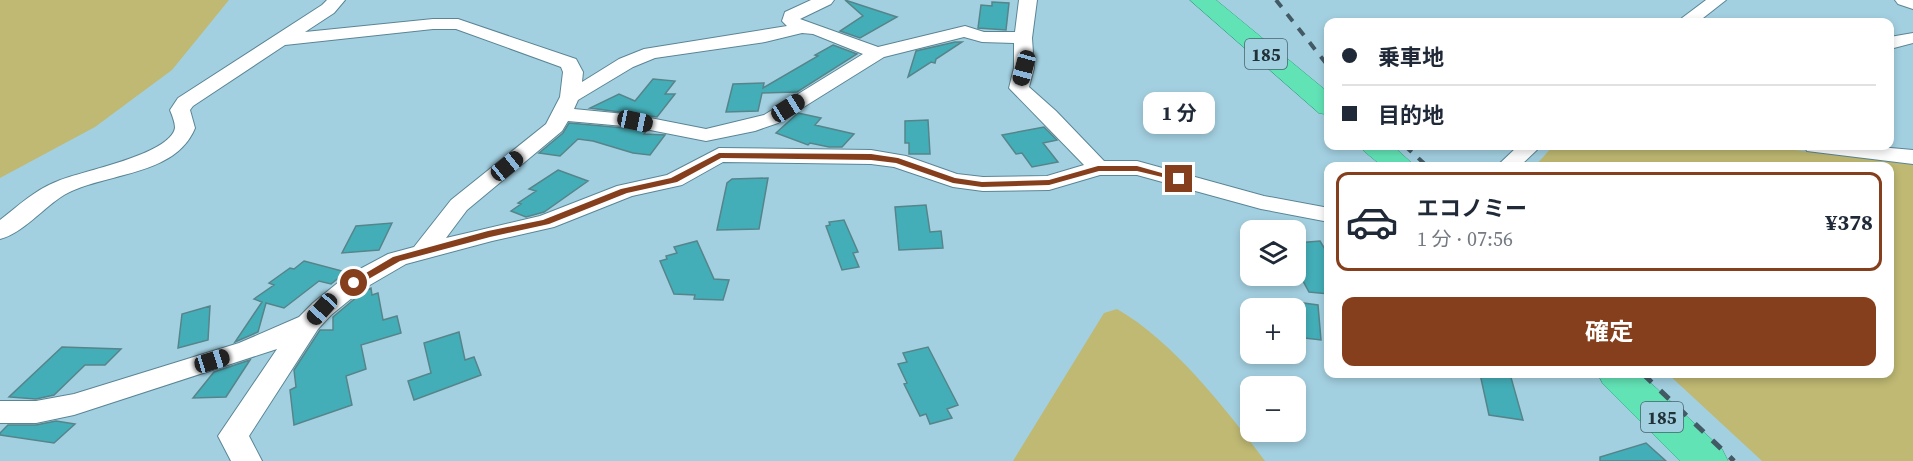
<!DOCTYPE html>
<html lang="ja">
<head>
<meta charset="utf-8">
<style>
	body { margin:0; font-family:"Source Serif 4","Noto Sans JP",serif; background:#f2f2f3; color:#1f2937; height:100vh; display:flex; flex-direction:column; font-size:22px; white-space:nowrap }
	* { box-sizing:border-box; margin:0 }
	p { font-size:20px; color:#747a83 }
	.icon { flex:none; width:33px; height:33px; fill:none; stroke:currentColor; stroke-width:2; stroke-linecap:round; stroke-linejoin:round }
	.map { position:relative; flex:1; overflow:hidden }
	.details { position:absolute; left:1324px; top:162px; width:570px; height:216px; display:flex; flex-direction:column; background:#fff; border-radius:12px; box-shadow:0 3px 9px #0003 }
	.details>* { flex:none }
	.banner { position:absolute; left:1324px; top:18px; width:570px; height:132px; border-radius:12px; box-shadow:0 3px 9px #0003; display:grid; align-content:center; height:132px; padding:0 18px; background:#fff }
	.fabs { position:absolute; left:1240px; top:220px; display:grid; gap:12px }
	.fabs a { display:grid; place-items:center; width:66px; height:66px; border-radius:12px; background:#fff; box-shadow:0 3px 9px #0003; font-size:30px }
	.end { position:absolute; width:27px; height:27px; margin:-14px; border:8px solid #863f1d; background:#fff; box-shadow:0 0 0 3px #fff }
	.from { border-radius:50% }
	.bubble { position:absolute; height:42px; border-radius:12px; background:#fff; box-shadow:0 3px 9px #0003; font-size:20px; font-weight:700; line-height:42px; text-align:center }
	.car { position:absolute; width:18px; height:36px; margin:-18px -9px; border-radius:8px; box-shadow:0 0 4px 2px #0007; background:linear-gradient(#222 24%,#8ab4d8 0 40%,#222 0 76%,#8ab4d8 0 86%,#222 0) }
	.banner b { display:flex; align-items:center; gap:21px; height:57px; font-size:22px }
	.banner b+b { border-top:2px solid #e0e1e3 }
	.banner i { width:15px; height:15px; background:#1f2937 }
	ul { padding:10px 0 0; list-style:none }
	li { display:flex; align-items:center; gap:18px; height:99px; margin:0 12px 9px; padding:0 6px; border:3px solid transparent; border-radius:12px }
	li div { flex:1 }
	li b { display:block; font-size:22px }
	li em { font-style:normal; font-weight:700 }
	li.on { border-color:#863f1d }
	li>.icon { width:54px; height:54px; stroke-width:1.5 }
	.button { display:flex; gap:12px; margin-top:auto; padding:12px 18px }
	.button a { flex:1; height:69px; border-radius:12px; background:#863f1d; color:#fff; font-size:24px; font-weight:700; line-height:69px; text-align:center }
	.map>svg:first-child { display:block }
</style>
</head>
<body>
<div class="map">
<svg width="1913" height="461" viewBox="0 0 1913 461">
	<rect width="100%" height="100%" fill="#a3d0e1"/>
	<!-- green -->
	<path fill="#bfb973" d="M 0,0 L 229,0 L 172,70 L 95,127 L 0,178 Z
		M 1553,146 L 1760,146 L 1913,164 L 1913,461 L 1762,461 L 1668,374 L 1890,374 L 1890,166 L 1535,166 Z
		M 1117,309 C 1173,341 1226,409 1265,461 L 1013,461 L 1104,313 Z"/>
	<!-- building -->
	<path fill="#44aeb8" stroke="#55858a" stroke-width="1.5" d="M 845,0 L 897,17 L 860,38 L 840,31 L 863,16 Z
		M 992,2 L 1009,3 L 1006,30 L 978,28 L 981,5 L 992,6 Z
		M 955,42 L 962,42 L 936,59 L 935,63 L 931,62 L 908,77 L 916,51 Z
		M 833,45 L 857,54 L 797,92 L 762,93 L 758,111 L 726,112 L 733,84 L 764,83 L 763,88 L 818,56 L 815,55 Z
		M 653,79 L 675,81 L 665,94 L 675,94 L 657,117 L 590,108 L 619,94 L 635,101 Z
		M 798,113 L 821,118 L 815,125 L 854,134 L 842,147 L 829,147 L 810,143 L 808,145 L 776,133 Z
		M 928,120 L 930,154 L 909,154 L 909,143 L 905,143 L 905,121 Z
		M 569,123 L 635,129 L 646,131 L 644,134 L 665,135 L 650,155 L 633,153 L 593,141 L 578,139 L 560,156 L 539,153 L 563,133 Z
		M 1044,127 L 1057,140 L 1043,143 L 1058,162 L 1032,167 L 1022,153 L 1016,154 L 1002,135 Z
		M 558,170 L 588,181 L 544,212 L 526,217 L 511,211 L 521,204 L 518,203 L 536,191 L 529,189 Z
		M 768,178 L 759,229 L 717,230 L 727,183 L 732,179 Z
		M 926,205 L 930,232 L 941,231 L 943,248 L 899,250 L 895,207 Z
		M 844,220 L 858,252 L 853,253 L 859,267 L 842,270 L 826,226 L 830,225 L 829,222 Z
		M 392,223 L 379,250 L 342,253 L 356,226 Z
		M 697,241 L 714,279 L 729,280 L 723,300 L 694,299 L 695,295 L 674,294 L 660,261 L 667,259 L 666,256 L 677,253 L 674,247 Z
		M 1320,241 L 1329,256 L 1329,294 L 1309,292 L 1296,268 L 1296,243 Z
		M 304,261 L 346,272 L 331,284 L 319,281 L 284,308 L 266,303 L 258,332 L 235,342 L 262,302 L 254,299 L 274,285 L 269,283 L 290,268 L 294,269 Z
		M 371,288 L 372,295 L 378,293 L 383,320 L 397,316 L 401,333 L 361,345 L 366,369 L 346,376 L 352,405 L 294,425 L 290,390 L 296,387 L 294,370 L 320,330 L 333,330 L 333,317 L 364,291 Z
		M 1296,302 L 1318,305 L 1321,340 L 1296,337 Z
		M 210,306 L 208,340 L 178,348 L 182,314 Z
		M 459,332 L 465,360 L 474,357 L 481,375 L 414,400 L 408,381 L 431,373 L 424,343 Z
		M 62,347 L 121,349 L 105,365 L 85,365 L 54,395 L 36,399 L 9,397 Z
		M 928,347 L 958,405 L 947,409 L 952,418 L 930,424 L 926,414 L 920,416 L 904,384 L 907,383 L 898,364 L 907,362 L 903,353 Z
		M 250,360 L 226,397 L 193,398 L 214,372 Z
		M 1480,374 L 1510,374 L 1523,420 L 1489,415 Z
		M 56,421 L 75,424 L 54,443 L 0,435 L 0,433 L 8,425 L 36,425 Z
		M 1646,443 L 1666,461 L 1600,461 L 1600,457 Z"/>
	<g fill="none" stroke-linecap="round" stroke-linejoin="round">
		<defs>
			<path id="minor" d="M 327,0 L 345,0 L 334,13 L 305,32 L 433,19 L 458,19 L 576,59 L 583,72 L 582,82 L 619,59 L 644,49 L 787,26 L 782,21 L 785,12 L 811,0 L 834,0 L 831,4 L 800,19 L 878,47 L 965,26 L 984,32 L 1015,32 L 1019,0 L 1037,0 L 1032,38 L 1034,68 L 1029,87 L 1056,111 L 1104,161 L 1137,161 L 1264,196 L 1329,208 L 1329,222 L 1261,209 L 1137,175 L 1100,175 L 1049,190 L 983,191 L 953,187 L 894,167 L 871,164 L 723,162 L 682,185 L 632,196 L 554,227 L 492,241 L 406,264 L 363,289 L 331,315 L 318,329 L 249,436 L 262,461 L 231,461 L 218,436 L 277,349 L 74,415 L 36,423 L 0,423 L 0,401 L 36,401 L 74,394 L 239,343 L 299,317 L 313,303 L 345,277 L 388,254 L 414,247 L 451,200 L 546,124 L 560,97 L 563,72 L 561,67 L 456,29 L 433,29 L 285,45 L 193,106 L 190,110 L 195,128 C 175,177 105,172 64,195 C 44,207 22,234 0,239 L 0,220 C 18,206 36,189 58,181 C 81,171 170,155 175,128 C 175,122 172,115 170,110 L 178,98 L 322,5 ZM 802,33 L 813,34 L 863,54 L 764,115 L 706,129 L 635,115 L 574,109 L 578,100 L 633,67 L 655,58 L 765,42 ZM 964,37 L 982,42 L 1014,43 L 1014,68 L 1009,88 L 1084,165 L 1047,176 L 983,177 L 957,174 L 906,156 L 871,150 L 719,148 L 667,175 L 617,186 L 540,216 L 446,238 L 467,210 L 562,131 L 568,121 L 635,127 L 706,141 L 755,131 L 778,123 L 884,57 Z
				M 1706,0 L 1726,0 L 1698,22 L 1679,22 L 1682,18 Z
				M 1895,0 L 1913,0 L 1913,9 L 1898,4 Z
				M 1913,33 L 1913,43 L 1890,49 L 1890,37 Z
				M 1518,146 L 1541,146 L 1520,166 L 1497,166 Z
				M 1804,146 L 1868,146 L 1913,150 L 1913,164 L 1815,152 L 1807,151 Z"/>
			<path id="trunk" d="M 1190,0 L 1216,0 L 1329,93 L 1329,115 L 1319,113 Z
				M 1361,146 L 1393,146 L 1415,166 L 1382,166 L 1365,152 Z
				M 1598,374 L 1641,374 L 1722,449 L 1728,461 L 1680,461 L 1603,384 Z"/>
		</defs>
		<!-- minor casing -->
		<use href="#minor" stroke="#5a8595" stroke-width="2"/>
		<!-- trunk casing -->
		<use href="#trunk" stroke="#32a07e" stroke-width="1"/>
		<!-- minor -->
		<use href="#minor" fill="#fff" fill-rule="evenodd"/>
		<!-- trunk -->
		<use href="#trunk" fill="#62e3b6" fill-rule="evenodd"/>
		<!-- rail-far1 -->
		<path stroke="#425a64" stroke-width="4" stroke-dasharray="9 9" stroke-linecap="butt" d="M 1276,0 L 1329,67
			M 1405,146 L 1427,166"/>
		<!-- rail -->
		<path stroke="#425a64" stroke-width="5" stroke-dasharray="12 12" stroke-linecap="butt" d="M 1643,374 L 1734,461"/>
	</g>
	<!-- route -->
	<path fill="#863f1d" d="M 719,153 L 871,154 L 898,158 L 955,178 L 982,182 L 1049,180 L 1098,166 L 1137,166 L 1183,179 L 1179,181 L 1137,171 L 1099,171 L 1049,185 L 982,187 L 953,183 L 896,163 L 871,160 L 721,158 L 677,182 L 627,193 L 549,224 L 490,237 L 400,261 L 358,285 L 351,285 L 349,283 L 393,257 L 488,231 L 543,220 L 621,189 L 671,178 Z"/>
	<g text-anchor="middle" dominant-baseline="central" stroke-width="4.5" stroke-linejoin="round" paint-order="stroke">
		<!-- shield labels -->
		<g fill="#a3d0e1" stroke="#47616b" stroke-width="1.5">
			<rect x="1245" y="39" width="42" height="30" rx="4.5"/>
			<rect x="1641" y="402" width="42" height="30" rx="4.5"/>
		</g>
		<g font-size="18" font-weight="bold" fill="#203138">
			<text x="1266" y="54">185</text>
			<text x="1662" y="417">185</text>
		</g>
	</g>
</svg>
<div class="fabs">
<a><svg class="icon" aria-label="layers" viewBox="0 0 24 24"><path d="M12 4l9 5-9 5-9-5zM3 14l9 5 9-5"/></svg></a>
<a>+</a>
<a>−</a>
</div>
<i class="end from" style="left:354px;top:283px"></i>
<i class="end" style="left:1179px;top:179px"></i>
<div class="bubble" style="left:1143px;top:92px;width:72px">1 分</div>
<i class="car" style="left:1024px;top:68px;rotate:195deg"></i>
<i class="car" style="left:788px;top:108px;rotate:58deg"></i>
<i class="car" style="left:635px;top:121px;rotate:102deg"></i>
<i class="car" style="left:507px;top:166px;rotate:51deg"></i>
<i class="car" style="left:322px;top:309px;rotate:222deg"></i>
<i class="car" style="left:212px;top:361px;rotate:73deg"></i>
<div class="banner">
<b><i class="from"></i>乗車地</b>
<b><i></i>目的地</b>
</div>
<section class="details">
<ul>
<li class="on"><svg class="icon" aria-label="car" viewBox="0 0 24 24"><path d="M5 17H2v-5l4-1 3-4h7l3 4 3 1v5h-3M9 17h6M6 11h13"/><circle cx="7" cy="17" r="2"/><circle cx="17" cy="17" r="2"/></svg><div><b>エコノミー</b><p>1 分 · 07:56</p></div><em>¥378</em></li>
</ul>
<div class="button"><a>確定</a></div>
</section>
</div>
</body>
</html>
